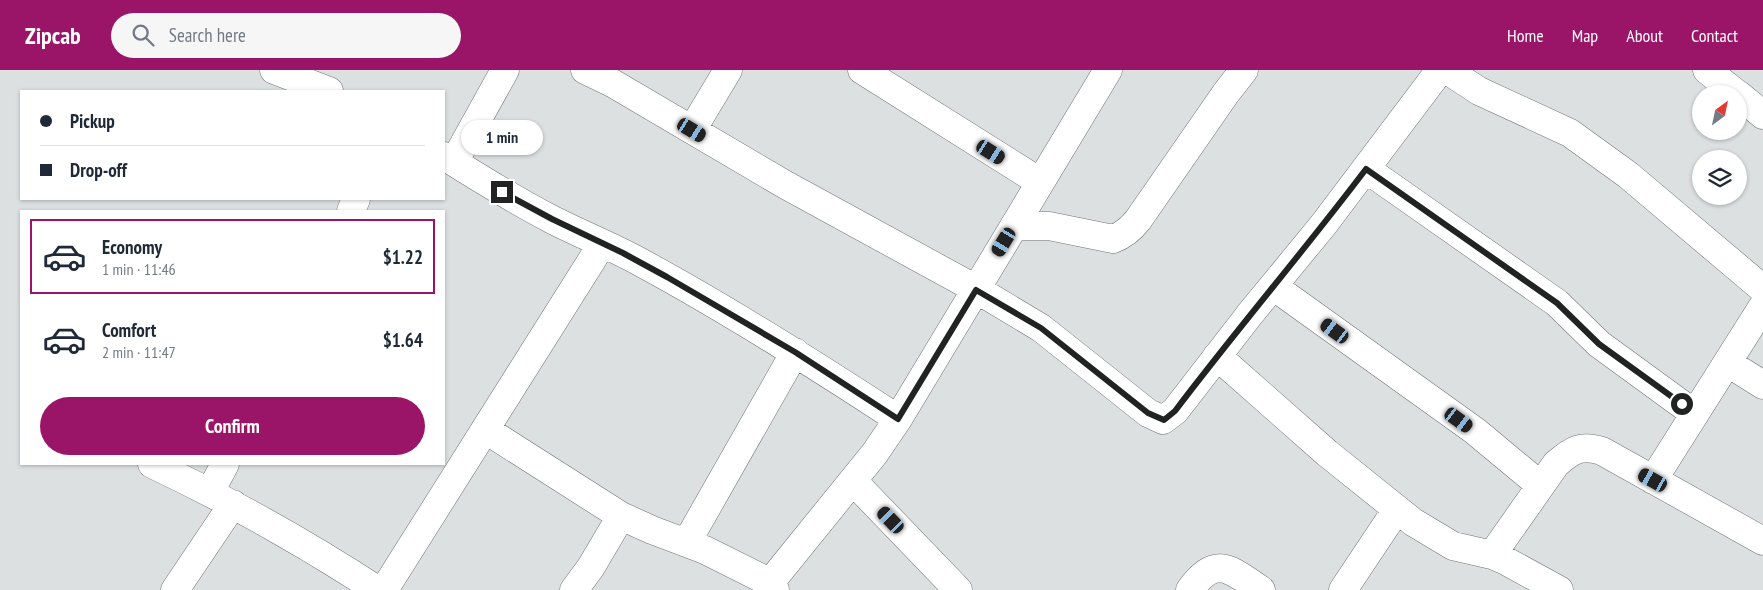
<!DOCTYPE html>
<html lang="en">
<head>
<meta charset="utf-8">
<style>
	body { margin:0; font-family:"PT Sans Narrow",sans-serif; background:#f6f6f7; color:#1f2937; height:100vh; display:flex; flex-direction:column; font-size:19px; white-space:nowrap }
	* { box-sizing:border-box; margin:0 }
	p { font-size:16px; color:#747a83 }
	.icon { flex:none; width:28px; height:28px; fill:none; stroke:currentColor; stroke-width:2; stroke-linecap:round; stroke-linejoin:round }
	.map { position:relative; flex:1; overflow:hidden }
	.panel { position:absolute; left:20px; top:140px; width:425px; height:255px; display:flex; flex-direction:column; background:#fff; border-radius:0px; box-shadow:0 1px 4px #0004 }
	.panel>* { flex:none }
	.banner { position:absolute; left:20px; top:20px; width:425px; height:110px; border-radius:0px; box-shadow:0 1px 4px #0004; display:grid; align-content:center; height:110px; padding:0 20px; background:#fff }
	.needle { width:32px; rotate:33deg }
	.buttons { position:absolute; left:1692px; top:15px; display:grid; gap:10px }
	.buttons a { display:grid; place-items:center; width:55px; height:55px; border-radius:50%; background:#fff; box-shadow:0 1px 4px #0004; font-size:25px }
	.end { position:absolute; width:22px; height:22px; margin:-11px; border:6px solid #212323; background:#fff; box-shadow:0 0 0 2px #fff }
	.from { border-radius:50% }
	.bubble { position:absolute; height:35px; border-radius:18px; background:#fff; box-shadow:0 1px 4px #0004; font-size:16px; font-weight:600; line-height:35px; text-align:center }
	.car { position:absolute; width:15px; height:30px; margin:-15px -8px; border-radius:6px; box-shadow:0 0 4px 1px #0007; background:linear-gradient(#222 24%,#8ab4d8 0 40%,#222 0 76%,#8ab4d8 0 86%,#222 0) }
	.banner b { display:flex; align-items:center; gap:18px; height:48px; font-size:19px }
	.banner b+b { border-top:1px solid #e0e1e3 }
	.banner i { width:12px; height:12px; background:#1f2937 }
	ul { padding:9px 0 0; list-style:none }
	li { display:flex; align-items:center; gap:15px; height:75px; margin:0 10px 8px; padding:0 10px; border:2px solid transparent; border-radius:0px }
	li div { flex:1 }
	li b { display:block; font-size:19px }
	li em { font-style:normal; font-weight:600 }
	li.on { border-color:#9a1467 }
	li>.icon { width:45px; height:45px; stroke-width:1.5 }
	.button { display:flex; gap:10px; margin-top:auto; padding:10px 20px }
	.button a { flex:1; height:58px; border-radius:30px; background:#9a1467; color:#fff; font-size:20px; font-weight:600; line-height:58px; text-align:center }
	header { display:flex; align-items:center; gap:30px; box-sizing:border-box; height:70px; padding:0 25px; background:#9a1467; color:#fff }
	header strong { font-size:24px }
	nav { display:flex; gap:28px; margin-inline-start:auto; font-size:18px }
	.search { width:350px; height:45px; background:#f6f6f7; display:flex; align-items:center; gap:12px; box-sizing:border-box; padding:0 18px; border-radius:28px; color:#747a83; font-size:19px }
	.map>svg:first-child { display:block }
</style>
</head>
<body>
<header>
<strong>Zipcab</strong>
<div class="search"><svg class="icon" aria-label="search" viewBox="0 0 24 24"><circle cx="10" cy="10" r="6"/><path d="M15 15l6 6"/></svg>Search here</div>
<nav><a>Home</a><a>Map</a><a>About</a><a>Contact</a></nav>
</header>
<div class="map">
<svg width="1763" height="520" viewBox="0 0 1763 520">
	<rect width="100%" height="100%" fill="#dce0e0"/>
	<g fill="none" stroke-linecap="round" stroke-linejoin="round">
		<defs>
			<path id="minor" d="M 274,0 L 329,21
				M 585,0 L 614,14 L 784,114 L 976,219 L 1041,258 L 1148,343 L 1163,350 L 1175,341 L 1250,244 L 1324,154 L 1440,0
				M 862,0 L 1040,112
				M 1447,0 L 1479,21 L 1570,63 L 1628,105 L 1763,219
				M 1707,0 L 1737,24
				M 1739,25 L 1763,45
				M 692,60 L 728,0
				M 444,86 C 479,108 514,130 551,149 C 580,164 611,176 640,192 C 729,240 814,294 898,349
				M 454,92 L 505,0
				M 1366,99 L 1557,233 L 1599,274 L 1695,344
				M 351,141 L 356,129
				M 1014,156 L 1049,156 L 1113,169 C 1124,165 1131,159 1138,150 L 1226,23 L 1244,0
				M 1273,216 L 1475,361 L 1540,415
				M 1217,286 L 1327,383 L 1413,452 L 1453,476 L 1492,485 L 1506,491 L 1559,520
				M 1728,293 L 1763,315
				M 486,360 L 621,446 L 652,460 L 705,480 L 763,509 L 775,520
				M 152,394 C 230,431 305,473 377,520
				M 1653,410 L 1763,236
				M 853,411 L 958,520
				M 210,422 L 225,394
				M 687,472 L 795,282
				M 1492,485 L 1556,394 C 1572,380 1581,374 1602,381 L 1763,471
				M 769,514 L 875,383 L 898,349 L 1108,0
				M 175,520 L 233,434
				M 384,520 L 602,174
				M 574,520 L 591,497 L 621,446
				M 1190,520 C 1216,483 1231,500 1261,520
				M 1343,520 L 1397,439"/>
		</defs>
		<!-- minor casing -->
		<use href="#minor" stroke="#727675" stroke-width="29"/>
		<!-- minor -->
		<use href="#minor" stroke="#fff" stroke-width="28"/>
	</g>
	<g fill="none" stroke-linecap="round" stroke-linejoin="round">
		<!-- route -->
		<path stroke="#212323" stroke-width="6" d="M 502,122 L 552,149 L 623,183 L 667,207 L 795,282 L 898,349 L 976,220 L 1041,258 L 1148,343 L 1164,350 L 1175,341 C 1237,259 1304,181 1366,99 L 1557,233 L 1599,274 L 1682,334"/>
	</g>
</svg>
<div class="buttons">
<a><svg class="needle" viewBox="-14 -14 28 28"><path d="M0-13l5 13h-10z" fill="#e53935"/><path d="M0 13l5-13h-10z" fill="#747a83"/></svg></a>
<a><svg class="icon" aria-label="layers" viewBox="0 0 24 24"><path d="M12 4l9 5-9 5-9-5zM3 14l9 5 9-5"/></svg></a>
</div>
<i class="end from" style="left:1682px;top:334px"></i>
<i class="end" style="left:502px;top:122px"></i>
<div class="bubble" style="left:461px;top:50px;width:82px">1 min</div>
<i class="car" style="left:692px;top:60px;rotate:121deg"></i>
<i class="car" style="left:991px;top:82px;rotate:122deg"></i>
<i class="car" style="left:1004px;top:172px;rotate:211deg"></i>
<i class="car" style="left:1335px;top:261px;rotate:306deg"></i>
<i class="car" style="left:1459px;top:350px;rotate:126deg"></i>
<i class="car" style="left:1653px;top:410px;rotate:299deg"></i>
<i class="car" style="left:891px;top:450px;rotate:316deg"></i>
<div class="banner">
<b><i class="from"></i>Pickup</b>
<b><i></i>Drop-off</b>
</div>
<section class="panel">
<ul>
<li class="on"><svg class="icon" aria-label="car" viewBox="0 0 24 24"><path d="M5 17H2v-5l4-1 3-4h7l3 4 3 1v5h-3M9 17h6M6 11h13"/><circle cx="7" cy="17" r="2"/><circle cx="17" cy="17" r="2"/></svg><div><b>Economy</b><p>1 min · 11:46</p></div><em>$1.22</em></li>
<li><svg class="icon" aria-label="car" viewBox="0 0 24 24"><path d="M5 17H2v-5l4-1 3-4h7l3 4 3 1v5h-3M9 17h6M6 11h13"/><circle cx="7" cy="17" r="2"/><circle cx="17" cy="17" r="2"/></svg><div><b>Comfort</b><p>2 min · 11:47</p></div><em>$1.64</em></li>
</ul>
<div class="button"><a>Confirm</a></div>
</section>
</div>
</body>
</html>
